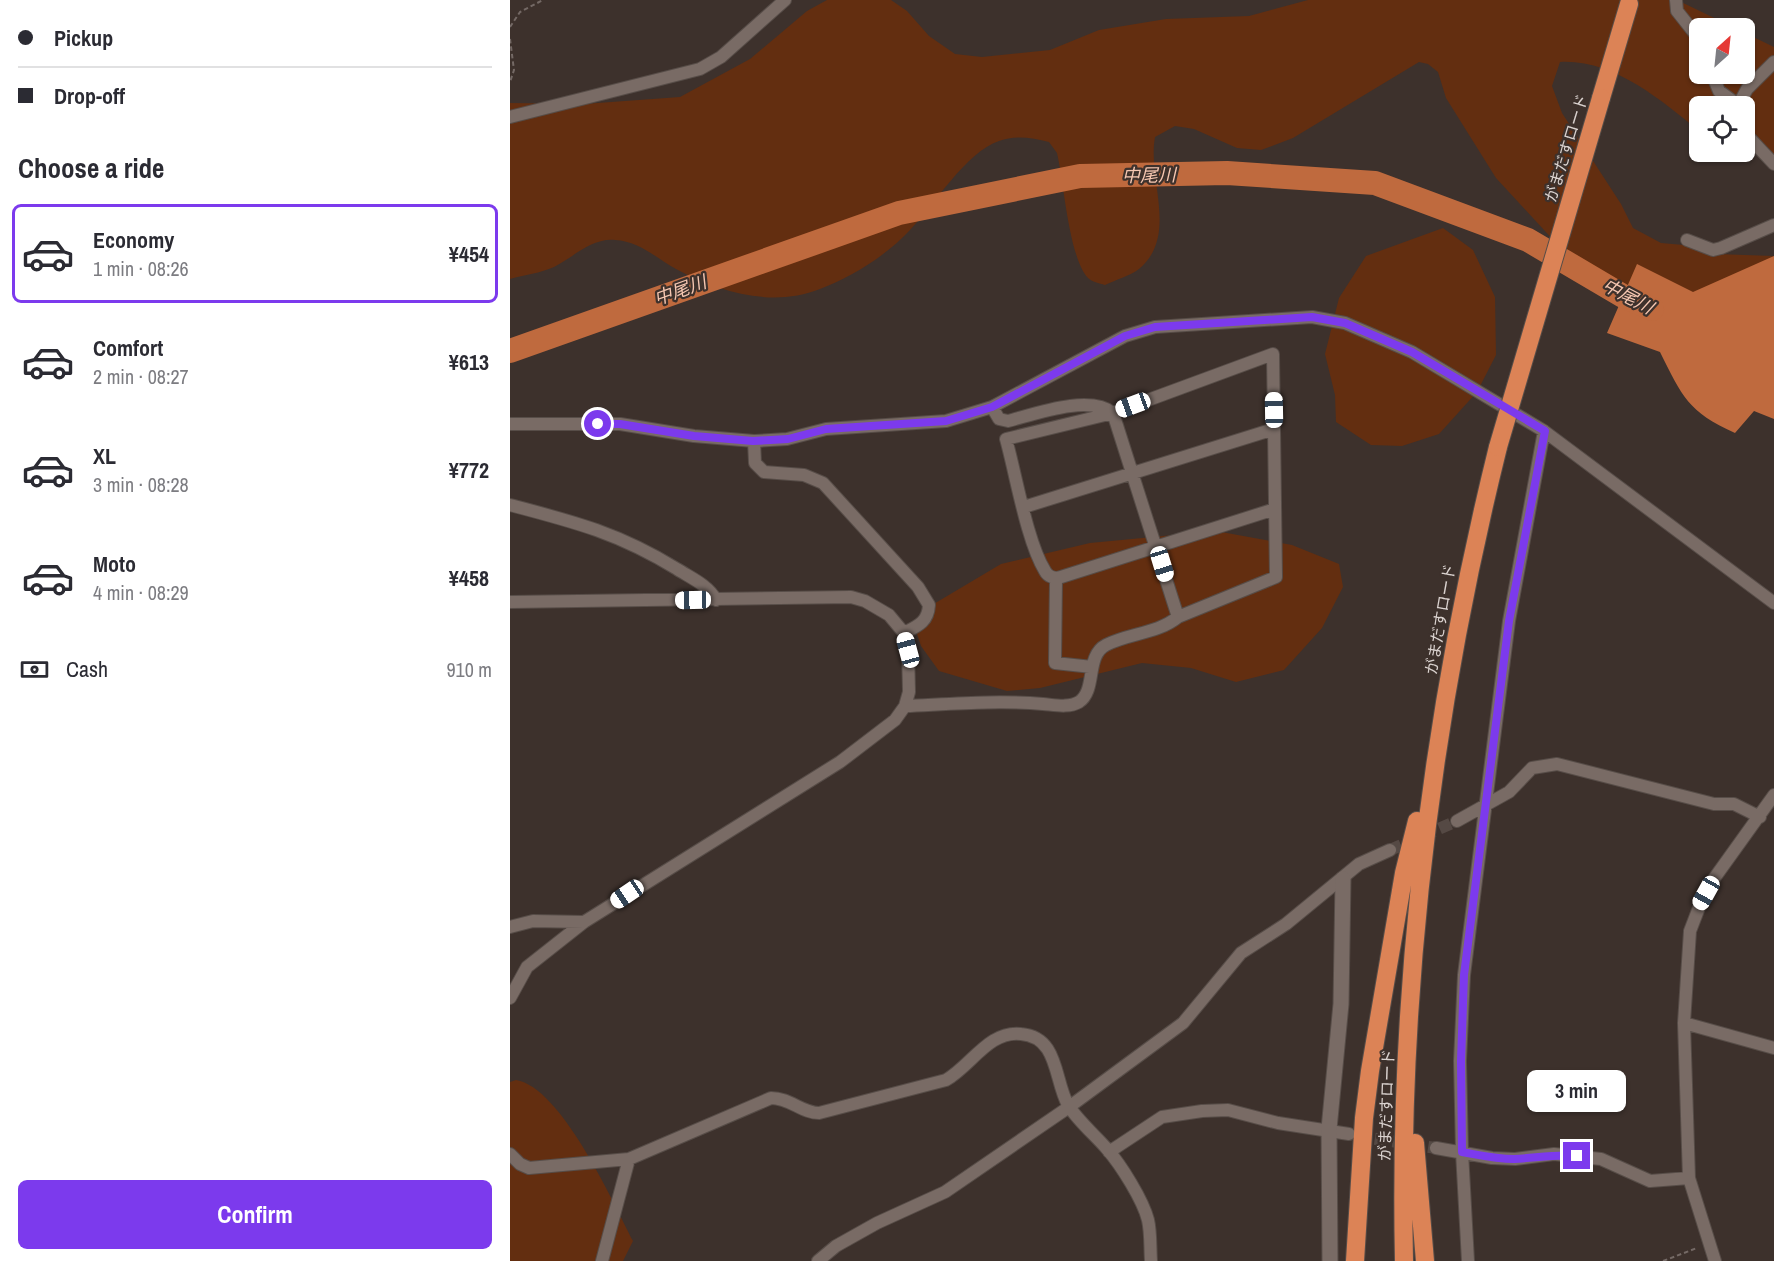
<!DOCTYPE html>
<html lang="en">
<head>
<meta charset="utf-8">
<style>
	body { margin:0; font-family:"Archivo Narrow","Noto Sans JP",sans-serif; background:#f2f2f3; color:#2b2b33; height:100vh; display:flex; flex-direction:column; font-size:22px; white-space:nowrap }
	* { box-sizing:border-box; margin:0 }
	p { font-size:20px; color:#7c7c81 }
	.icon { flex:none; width:33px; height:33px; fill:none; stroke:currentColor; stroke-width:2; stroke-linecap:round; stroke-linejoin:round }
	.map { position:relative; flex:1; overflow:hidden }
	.drawer { display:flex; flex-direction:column; background:#fff; width:510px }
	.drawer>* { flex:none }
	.banner { display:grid; align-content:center; height:132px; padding:0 18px; background:#fff }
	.needle { width:39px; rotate:27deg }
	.buttons { position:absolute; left:1179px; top:18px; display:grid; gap:12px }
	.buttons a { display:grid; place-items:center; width:66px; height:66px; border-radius:9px; background:#fff; box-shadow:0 2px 4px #0004; font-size:30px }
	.end { position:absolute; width:27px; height:27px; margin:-14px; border:8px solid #7c3aed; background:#fff; box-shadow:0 0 0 3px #fff }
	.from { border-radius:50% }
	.bubble { position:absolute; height:42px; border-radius:9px; background:#fff; box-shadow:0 2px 4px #0004; font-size:20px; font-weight:700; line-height:42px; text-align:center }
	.car { position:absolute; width:18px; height:36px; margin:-18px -9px; border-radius:8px; box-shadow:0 0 4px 2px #0007; background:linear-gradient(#fff 24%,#345 0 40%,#fff 0 76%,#345 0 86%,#fff 0) }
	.banner b { display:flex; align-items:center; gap:21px; height:57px; font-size:22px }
	.banner b+b { border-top:2px solid #e1e1e2 }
	.banner i { width:15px; height:15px; background:#2b2b33 }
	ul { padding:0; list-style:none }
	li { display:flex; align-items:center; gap:18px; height:99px; margin:0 12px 9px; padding:0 6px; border:3px solid transparent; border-radius:9px }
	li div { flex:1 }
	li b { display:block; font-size:22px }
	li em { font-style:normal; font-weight:700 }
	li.active { border-color:#7c3aed }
	li>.icon { width:54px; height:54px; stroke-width:1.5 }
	h2 { padding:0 18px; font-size:27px; line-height:72px }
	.pay { display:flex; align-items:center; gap:15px; height:66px; padding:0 18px; font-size:22px }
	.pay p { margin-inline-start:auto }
	.cta { display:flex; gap:12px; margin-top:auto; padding:12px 18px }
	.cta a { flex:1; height:69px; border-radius:9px; background:#7c3aed; color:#fff; font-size:24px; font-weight:700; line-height:69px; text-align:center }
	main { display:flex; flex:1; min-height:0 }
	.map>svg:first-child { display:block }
</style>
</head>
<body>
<main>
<section class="drawer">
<div class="banner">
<b><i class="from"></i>Pickup</b>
<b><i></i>Drop-off</b>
</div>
<h2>Choose a ride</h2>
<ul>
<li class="active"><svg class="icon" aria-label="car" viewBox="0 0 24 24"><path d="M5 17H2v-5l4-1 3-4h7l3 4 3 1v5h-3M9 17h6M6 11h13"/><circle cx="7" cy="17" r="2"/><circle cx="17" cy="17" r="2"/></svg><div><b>Economy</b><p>1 min · 08:26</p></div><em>¥454</em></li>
<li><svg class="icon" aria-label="car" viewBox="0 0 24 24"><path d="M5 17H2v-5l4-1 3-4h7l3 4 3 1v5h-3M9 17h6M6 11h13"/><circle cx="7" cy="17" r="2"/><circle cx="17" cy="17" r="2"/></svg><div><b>Comfort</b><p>2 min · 08:27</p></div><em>¥613</em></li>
<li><svg class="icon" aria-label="car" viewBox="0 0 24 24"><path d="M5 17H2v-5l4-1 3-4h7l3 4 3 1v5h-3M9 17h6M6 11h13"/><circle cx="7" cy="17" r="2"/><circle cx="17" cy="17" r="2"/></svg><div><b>XL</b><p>3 min · 08:28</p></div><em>¥772</em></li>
<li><svg class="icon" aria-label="car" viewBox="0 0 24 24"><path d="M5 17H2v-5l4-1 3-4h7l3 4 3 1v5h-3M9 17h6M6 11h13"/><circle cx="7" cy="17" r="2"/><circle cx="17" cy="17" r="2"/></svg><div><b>Moto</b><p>4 min · 08:29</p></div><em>¥458</em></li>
</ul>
<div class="pay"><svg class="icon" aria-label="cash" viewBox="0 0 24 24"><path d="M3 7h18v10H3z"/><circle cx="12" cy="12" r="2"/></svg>Cash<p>910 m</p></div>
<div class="cta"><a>Confirm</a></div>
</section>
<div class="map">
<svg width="1264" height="1261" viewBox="0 0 1264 1261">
	<rect width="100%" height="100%" fill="#3d312c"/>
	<!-- green -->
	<path fill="#632e10" d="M 317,0 L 381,0 L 397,11 L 419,36 L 445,54 L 472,57 L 540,50 L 589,30 L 656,19 L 739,16 L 798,0 L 1167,0 L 1225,28 L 1190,28 L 1190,74 L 1234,74 L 1235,33 L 1264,47 L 1264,155 L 1235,149 L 1234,106 L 1190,106 L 1189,131 C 1151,100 1103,59 1050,62 L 1042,86 L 1052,113 L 1111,204 L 1123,228 L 1151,243 L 1185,246 L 1206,254 L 1264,256 L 1156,342 L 1081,281 L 986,178 L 936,98 L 928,72 L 918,64 L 909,62 L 783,138 L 751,150 L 727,148 L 684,129 L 665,126 L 645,137 C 637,180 669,235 629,269 C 620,276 605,280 595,285 C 589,283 582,282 578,278 C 559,258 554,183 547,153 L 539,142 C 522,138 506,135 489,141 C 456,152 425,204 400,230 C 377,255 342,277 310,289 C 262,308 209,292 166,269 C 146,258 129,241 105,240 C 81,238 64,257 44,267 C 31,273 14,275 0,279 L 0,103 L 74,104 L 170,97 L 240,59 L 297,11 Z
		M 933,228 L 963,250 L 985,297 L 986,355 L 967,392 L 929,434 L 892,446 L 861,445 L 826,422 L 825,395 L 815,354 L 829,298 L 856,256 Z
		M 706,531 L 782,545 L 829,564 L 833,587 L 812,628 L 774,670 L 726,682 L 681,668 L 632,663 L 530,688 L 497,691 L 429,671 L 411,646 L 405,628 L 422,605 L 491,564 L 580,543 Z
		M 6,1080 C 51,1087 103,1202 123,1241 L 113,1261 L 0,1261 L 0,1082 Z"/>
	<!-- water -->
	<path fill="#bf6a3e" d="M 1264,256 L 1264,419 L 1244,411 L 1225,433 C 1178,412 1172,396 1150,352 L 1097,333 L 1127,264 L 1183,292 Z"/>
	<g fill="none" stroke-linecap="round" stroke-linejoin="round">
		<!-- river -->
		<path stroke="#bf6a3e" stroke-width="24" d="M 0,351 L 389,213 L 570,176 L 717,173 L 865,183 L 1018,240 L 1113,296 L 1142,309"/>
		<!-- minor-tunnel -->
		<path stroke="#554944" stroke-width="12" stroke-dasharray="12 6" stroke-linecap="butt" d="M 880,850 L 947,821
			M 847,1136 L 926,1148"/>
		<defs>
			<path id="minor" d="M 1166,0 L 1167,11 L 1190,40
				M 1202,74 L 1209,91 L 1228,105
				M 1228,106 L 1237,89 L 1264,62
				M 0,117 L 190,69 L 211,57 L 275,0
				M 1234,132 L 1264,164
				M 1177,240 L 1203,250 L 1211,248 L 1264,225
				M 482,407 L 489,419 L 498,421 C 525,414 579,394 603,413 L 668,617
				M 0,424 L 110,424 L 184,436 L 244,441 L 277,439 L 316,429 L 436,421 L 482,407 L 615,336 L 645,327 L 802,317 L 835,323 L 902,352 L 1034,431 L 1264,603
				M 244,441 L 245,463 L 254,472 L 294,475 L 313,483 L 408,587 L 419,605 C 418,622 408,626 394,633
				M 0,505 C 65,522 108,533 167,569 C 181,578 198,585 206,600
				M 514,507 L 764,429
				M 546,578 L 545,663 L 582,667
				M 0,602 L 341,597 L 355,601 L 379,615 L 394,633 L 398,650 L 399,692 L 395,706 L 385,720 L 330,762 L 74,922 L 17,967 L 0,998
				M 395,706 C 441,704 487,700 533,704 C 545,705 559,708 569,702 C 587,690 575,656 596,645 C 619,633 647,634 668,617 L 766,577 L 763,354 L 603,413 L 496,439 C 506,475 517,542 535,571 C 538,577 545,579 551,577 L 765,509
				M 947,821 L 999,792 L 1022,768 L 1047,764 L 1204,804 L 1224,804 L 1250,817
				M 0,927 L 23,921 L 74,922
				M 1174,1023 L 1264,1048
				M 926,1148 L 982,1158 L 1005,1159 L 1044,1154 L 1091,1159 L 1140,1181 L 1179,1178
				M 599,1152 L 652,1117 L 692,1111 L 718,1110 L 768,1123 L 839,1134
				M 0,1154 L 10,1164 L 19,1168 L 119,1159 L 261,1098 C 280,1098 292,1113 309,1113 L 436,1080 C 461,1066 479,1030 511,1034 C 549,1037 544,1080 558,1105 C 568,1121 585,1135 597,1149 C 611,1165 633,1200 638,1220 C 641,1233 640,1248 641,1261
				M 92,1261 L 119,1159
				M 308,1261 L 326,1246 L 367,1223 L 435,1192 L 559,1107 L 673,1023 L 731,953 L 776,924 L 849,864 L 880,850
				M 958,1261 L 952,1152 L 950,1061 L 954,975 L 999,621 L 1034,431
				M 1205,1261 L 1179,1178 L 1174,1023 L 1180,931 L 1190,905 L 1203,880 L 1264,795"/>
			<path id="tertiary" d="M 820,1261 L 819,1129 L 831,1004 L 833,879"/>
			<path id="motorway" d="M 1091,98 L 1119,4
				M 905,1143 L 915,1261
				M 845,1261 L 854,1118 L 860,1071 L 894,873 L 907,821
				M 894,1261 C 888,986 922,713 988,447"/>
		</defs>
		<!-- minor casing -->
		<use href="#minor" stroke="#574d48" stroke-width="14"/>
		<!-- tertiary casing -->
		<use href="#tertiary" stroke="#574d48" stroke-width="17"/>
		<!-- motorway casing -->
		<use href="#motorway" stroke="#574d48" stroke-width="20"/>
		<!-- path -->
		<path stroke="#746965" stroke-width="2" stroke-dasharray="4.5 3" stroke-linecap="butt" d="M 0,27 L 10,12 L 33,0
			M 0,39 L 4,70 L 0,82
			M 1153,1261 L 1187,1248"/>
		<!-- minor -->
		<use href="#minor" stroke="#796b65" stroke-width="12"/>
		<!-- tertiary -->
		<use href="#tertiary" stroke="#796b65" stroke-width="15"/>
		<!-- motorway -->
		<use href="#motorway" stroke="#dc8356" stroke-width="18"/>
		<defs>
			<path id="motorway-bridge" d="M 988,447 L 1091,98"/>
		</defs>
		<!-- motorway-bridge casing -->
		<use href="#motorway-bridge" stroke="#574d48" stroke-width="20" stroke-linecap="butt"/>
		<!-- motorway-bridge -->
		<use href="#motorway-bridge" stroke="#dc8356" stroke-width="18"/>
	</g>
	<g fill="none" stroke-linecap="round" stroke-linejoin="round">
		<!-- route -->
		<path stroke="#7c3aed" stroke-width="8" d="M 88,424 L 110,424 L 184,436 L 243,441 L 278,439 L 316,429 L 436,421 L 482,407 L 615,336 L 645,327 L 802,317 L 835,323 L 902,352 L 1035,431 L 999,621 L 954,975 L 951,1061 L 952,1152 C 969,1155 986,1159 1004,1159 C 1026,1158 1045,1154 1067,1156"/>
	</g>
	<g text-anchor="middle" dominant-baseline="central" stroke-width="4.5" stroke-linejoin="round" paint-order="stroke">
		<!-- street labels -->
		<g font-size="16" fill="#dad2cf" stroke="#3d312c">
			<text transform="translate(1056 148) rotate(-73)">がまだすロード</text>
			<text transform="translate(930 619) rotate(-80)">がまだすロード</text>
			<text transform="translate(876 1105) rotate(-88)">がまだすロード</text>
		</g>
		<!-- water labels -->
		<g font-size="18" font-style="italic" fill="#f6c7b1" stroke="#3d312c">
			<text transform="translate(639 175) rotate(-1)">中尾川</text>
			<text transform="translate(170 290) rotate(-20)">中尾川</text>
			<text transform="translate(1118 296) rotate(28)">中尾川</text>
		</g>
	</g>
</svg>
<div class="buttons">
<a><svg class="needle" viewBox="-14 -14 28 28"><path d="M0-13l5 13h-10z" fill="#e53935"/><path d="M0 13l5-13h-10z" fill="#7c7c81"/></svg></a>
<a><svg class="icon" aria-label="locate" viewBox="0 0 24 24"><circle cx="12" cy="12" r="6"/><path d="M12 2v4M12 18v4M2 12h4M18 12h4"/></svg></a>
</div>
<i class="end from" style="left:88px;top:424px"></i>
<i class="end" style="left:1067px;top:1156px"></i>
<div class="bubble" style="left:1017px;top:1070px;width:99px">3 min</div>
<i class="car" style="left:623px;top:405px;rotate:250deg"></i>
<i class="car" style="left:764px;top:410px;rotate:359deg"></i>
<i class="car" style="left:652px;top:564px;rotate:163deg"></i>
<i class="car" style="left:183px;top:600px;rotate:269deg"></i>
<i class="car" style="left:398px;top:650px;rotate:345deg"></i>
<i class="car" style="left:1196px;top:893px;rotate:209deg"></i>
<i class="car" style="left:117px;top:894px;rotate:236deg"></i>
</div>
</main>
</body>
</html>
